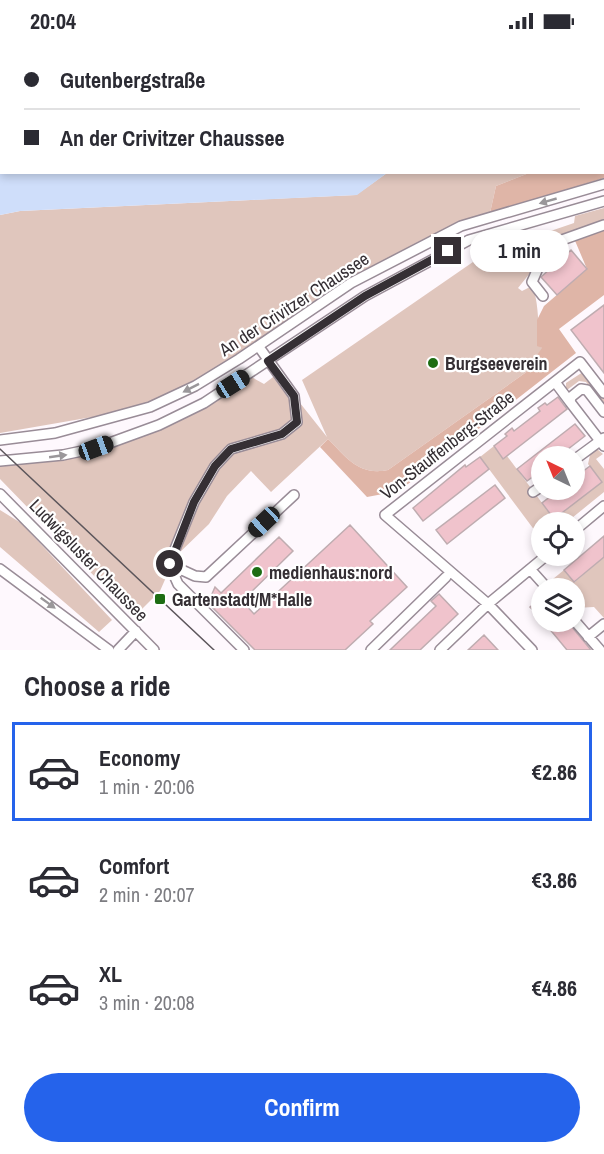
<!DOCTYPE html>
<html lang="en">
<head>
<meta charset="utf-8">
<style>
	body { margin:0; font-family:"Archivo Narrow",sans-serif; background:#f2f2f3; color:#2b2b33; height:100vh; display:flex; flex-direction:column; font-size:22px; white-space:nowrap }
	* { box-sizing:border-box; margin:0 }
	p { font-size:20px; color:#7c7c81 }
	.icon { flex:none; width:33px; height:33px; fill:none; stroke:currentColor; stroke-width:2; stroke-linecap:round; stroke-linejoin:round }
	.map { position:relative; height:608px; overflow:hidden }
	.sheet { display:flex; flex-direction:column; background:#fff; flex:1 }
	.sheet>* { flex:none }
	.banner { position:absolute; left:0px; top:0px; width:604px; height:132px; box-shadow:0 3px 9px #0003; display:grid; align-content:center; height:132px; padding:0 24px; background:#fff }
	.needle { width:39px; rotate:317deg }
	.tools { position:absolute; left:531px; top:404px; display:grid; gap:12px }
	.tools a { display:grid; place-items:center; width:54px; height:54px; border-radius:50%; background:#fff; box-shadow:0 3px 9px #0003; font-size:30px }
	.end { position:absolute; width:27px; height:27px; margin:-14px; border:8px solid #352f34; background:#fff; box-shadow:0 0 0 3px #fff }
	.from { border-radius:50% }
	.bubble { position:absolute; height:42px; border-radius:21px; background:#fff; box-shadow:0 3px 9px #0003; font-size:20px; font-weight:800; line-height:42px; text-align:center }
	.car { position:absolute; width:18px; height:36px; margin:-18px -9px; border-radius:8px; box-shadow:0 0 4px 2px #0007; background:linear-gradient(#222 24%,#8ab4d8 0 40%,#222 0 76%,#8ab4d8 0 86%,#222 0) }
	.banner b { display:flex; align-items:center; gap:21px; height:57px; font-size:22px }
	.banner b+b { border-top:2px solid #e1e1e2 }
	.banner i { width:15px; height:15px; background:#2b2b33 }
	ul { padding:0; list-style:none }
	li { display:flex; align-items:center; gap:18px; height:99px; margin:0 12px 9px; padding:0 12px; border:3px solid transparent; border-radius:0px }
	li div { flex:1 }
	li b { display:block; font-size:22px }
	li em { font-style:normal; font-weight:800 }
	li.active { border-color:#2563eb }
	li>.icon { width:54px; height:54px; stroke-width:1.5 }
	h2 { padding:0 24px; font-size:27px; line-height:72px }
	.cta { display:flex; gap:12px; margin-top:auto; padding:12px 24px }
	.cta a { flex:1; height:69px; border-radius:36px; background:#2563eb; color:#fff; font-size:24px; font-weight:800; line-height:69px; text-align:center }
	.status { display:flex; justify-content:space-between; align-items:center; height:42px; padding:0 30px; background:#fff; direction:ltr }
	.status svg { height:16px; fill:currentColor }
	.map>svg:first-child { display:block }
</style>
</head>
<body>
<div class="status"><b>20:04</b><svg viewBox="0 0 49 12"><path d="M0 12V9h3v3zM5 12V6h3v6zM10 12V3h3v9zM15 12V0h3v12zM26 1h20v11H26zM47 4h2v5h-2z"/></svg></div>
<div class="map">
<svg width="604" height="608" viewBox="0 0 604 608">
	<rect width="100%" height="100%" fill="#fef8fd"/>
	<!-- green -->
	<path fill="#e0c6bd" d="M 387,131 L 529,131 L 496,144 L 490,171 L 351,241 L 259,305 L 150,365 L 0,391 L 0,173 L 20,169 L 356,153 Z
		M 604,166 L 604,183 L 544,201 L 530,231 L 518,246 L 522,249 L 532,244 C 538,255 540,289 537,303 L 542,306 L 542,319 L 388,428 C 359,434 347,416 328,397 L 271,450 L 251,429 L 227,454 L 209,482 L 175,515 L 160,549 L 134,575 L 0,437 L 0,419 L 63,413 L 159,383 L 248,333 L 264,342 L 277,332 L 327,395 L 302,338 L 486,211 L 574,181 L 575,174 Z
		M 583,330 L 604,357 L 604,364 L 586,340 L 579,339 L 567,348 L 566,346 L 566,341 Z
		M 494,404 L 503,416 L 507,414 L 554,477 L 602,440 L 588,422 L 590,413 L 597,407 L 603,412 L 596,417 L 604,427 L 604,450 L 567,480 L 542,480 L 541,497 L 480,415 Z
		M 0,468 L 21,481 L 112,578 L 99,590 L 0,505 Z
		M 604,515 L 604,576 L 594,565 L 575,566 L 574,546 L 552,546 L 548,541 L 564,528 L 575,540 Z"/>
	<!-- forest -->
	<path fill="#dfb5a7" d="M 604,63 L 604,136 L 490,171 L 496,144 L 529,131 L 603,130 Z
		M 604,183 L 604,253 L 559,287 L 576,311 L 399,449 L 367,455 L 320,405 L 328,397 C 347,416 359,434 388,428 L 542,319 L 537,313 L 542,306 L 537,304 L 537,278 L 544,264 L 587,227 L 573,194 Z"/>
	<!-- water -->
	<path fill="#cfdefa" d="M 0,0 L 604,0 L 604,21 L 603,2 L 2,2 L 2,130 L 387,131 L 357,153 L 20,169 L 0,173 Z"/>
	<!-- building -->
	<path fill="#f0c3cc" stroke="#bfacb0" stroke-width="1.5" d="M 571,208 L 587,227 L 557,253 L 541,235 Z
		M 604,263 L 604,331 L 571,288 Z
		M 558,355 L 567,367 L 503,417 L 494,404 L 507,394 L 505,392 L 512,386 L 514,389 L 540,369 L 538,366 L 545,361 L 547,363 Z
		M 575,382 L 585,394 L 559,414 L 542,414 L 542,428 L 527,439 L 517,427 Z
		M 480,415 L 489,427 L 423,479 L 413,466 L 465,423 L 466,425 Z
		M 590,424 L 602,440 L 554,477 L 542,461 L 560,447 L 574,447 L 574,436 Z
		M 495,443 L 505,456 L 447,502 L 436,488 Z
		M 350,483 L 407,545 L 370,579 L 373,582 L 345,608 L 255,608 L 208,561 L 215,545 L 221,551 L 279,495 L 293,509 L 242,559 L 254,572 Z
		M 604,494 L 604,515 L 574,540 L 564,528 Z
		M 439,552 L 458,572 L 420,608 L 390,608 L 436,564 L 431,559 Z
		M 542,555 L 542,577 L 530,565 Z
		M 543,579 L 567,579 L 591,608 L 567,608 Z
		M 484,593 L 498,608 L 468,608 Z"/>
	<g fill="none" stroke-linecap="round" stroke-linejoin="round">
		<defs>
			<path id="minor" d="M 543,254 L 532,240 L 548,203 L 604,183
				M 555,340 L 570,360
				M 604,370 L 587,348 L 581,347 L 571,355 L 570,360 L 604,404
				M 0,398 L 55,391 L 150,365 L 195,344 L 239,317 L 351,241 L 461,184 L 604,142
				M 574,418 L 604,396
				M 0,419 L 63,413 L 96,406 L 159,383 L 204,361 L 365,254 L 469,198 L 604,159
				M 533,450 L 542,444
				M 0,452 L 154,608
				M 574,489 L 604,464
				M 169,522 L 194,460 L 215,424 L 231,407 L 282,392 L 297,380 L 294,354 L 259,305
				M 169,522 L 195,534 L 206,535 L 294,453
				M 169,522 L 178,542 L 244,608
				M 0,527 L 109,608
				M 530,527 L 547,546
				M 574,578 L 600,608
				M 588,595 L 604,582
				M 118,608 L 136,589
				M 371,608 L 446,535
				M 440,608 L 488,562 L 547,513
				M 532,608 L 488,562 L 385,473 L 580,320 L 604,351"/>
		</defs>
		<!-- minor casing -->
		<use href="#minor" stroke="#998c97" stroke-width="12"/>
		<!-- minor -->
		<use href="#minor" stroke="#fff" stroke-width="9"/>
		<!-- tram -->
		<path stroke="#5c565b" stroke-width="1.5" d="M 0,407 L 214,608"/>
	</g>
	<!-- one-way arrows -->
	<defs><path id="oneway-solid" d="M-6-.8H1V-3.2L6.5 0L1 3.2V.8H-6Z" transform="scale(1.5)"/></defs>
	<g fill="#9a979a">
		<use href="#oneway-solid" transform="translate(548 159) rotate(164)"/>
		<use href="#oneway-solid" transform="translate(191 346) rotate(153)"/>
		<use href="#oneway-solid" transform="translate(58 414) rotate(-8)"/>
		<use href="#oneway-solid" transform="translate(48 561) rotate(36)"/>
	</g>
	<g fill="none" stroke-linecap="round" stroke-linejoin="round">
		<!-- route -->
		<path stroke="#352f34" stroke-width="8" d="M 170,522 L 194,460 L 215,424 L 231,407 L 282,392 L 297,380 L 294,354 L 268,319 L 365,254 L 448,209"/>
	</g>
	<!-- markers -->
	<g fill="#1d6d13" stroke="#fff" stroke-width="2">
		<circle cx="433" cy="321" r="6"/>
		<circle cx="257" cy="530" r="6"/>
		<rect x="154" y="551" width="12" height="12" rx="3"/>
	</g>
	<g text-anchor="middle" dominant-baseline="central" stroke-width="4.5" stroke-linejoin="round" paint-order="stroke">
		<!-- street labels -->
		<g font-size="18" fill="#352f34" stroke="#fff">
			<text transform="translate(294 262) rotate(-33)">An der Crivitzer Chaussee</text>
			<text transform="translate(447 403) rotate(-38)">Von-Stauffenberg-Straße</text>
			<text transform="translate(89 518) rotate(46)">Ludwigsluster Chaussee</text>
		</g>
		<!-- poi labels -->
		<g font-size="18" font-weight="bold" fill="#352f34" stroke="#fff" text-anchor="start">
			<text x="445" y="321">Burgseeverein</text>
			<text x="269" y="530">medienhaus:nord</text>
			<text x="172" y="557">Gartenstadt/M*Halle</text>
		</g>
	</g>
</svg>
<div class="tools">
<a><svg class="needle" viewBox="-14 -14 28 28"><path d="M0-13l5 13h-10z" fill="#e53935"/><path d="M0 13l5-13h-10z" fill="#7c7c81"/></svg></a>
<a><svg class="icon" aria-label="locate" viewBox="0 0 24 24"><circle cx="12" cy="12" r="6"/><path d="M12 2v4M12 18v4M2 12h4M18 12h4"/></svg></a>
<a><svg class="icon" aria-label="layers" viewBox="0 0 24 24"><path d="M12 4l9 5-9 5-9-5zM3 14l9 5 9-5"/></svg></a>
</div>
<i class="end from" style="left:170px;top:522px"></i>
<i class="end" style="left:448px;top:209px"></i>
<div class="bubble" style="left:470px;top:188px;width:99px">1 min</div>
<i class="car" style="left:233px;top:342px;rotate:58deg"></i>
<i class="car" style="left:96px;top:406px;rotate:70deg"></i>
<i class="car" style="left:264px;top:480px;rotate:227deg"></i>
<div class="banner">
<b><i class="from"></i>Gutenbergstraße</b>
<b><i></i>An der Crivitzer Chaussee</b>
</div>
</div>
<section class="sheet">
<h2>Choose a ride</h2>
<ul>
<li class="active"><svg class="icon" aria-label="car" viewBox="0 0 24 24"><path d="M5 17H2v-5l4-1 3-4h7l3 4 3 1v5h-3M9 17h6M6 11h13"/><circle cx="7" cy="17" r="2"/><circle cx="17" cy="17" r="2"/></svg><div><b>Economy</b><p>1 min · 20:06</p></div><em>€2.86</em></li>
<li><svg class="icon" aria-label="car" viewBox="0 0 24 24"><path d="M5 17H2v-5l4-1 3-4h7l3 4 3 1v5h-3M9 17h6M6 11h13"/><circle cx="7" cy="17" r="2"/><circle cx="17" cy="17" r="2"/></svg><div><b>Comfort</b><p>2 min · 20:07</p></div><em>€3.86</em></li>
<li><svg class="icon" aria-label="car" viewBox="0 0 24 24"><path d="M5 17H2v-5l4-1 3-4h7l3 4 3 1v5h-3M9 17h6M6 11h13"/><circle cx="7" cy="17" r="2"/><circle cx="17" cy="17" r="2"/></svg><div><b>XL</b><p>3 min · 20:08</p></div><em>€4.86</em></li>
</ul>
<div class="cta"><a>Confirm</a></div>
</section>
</body>
</html>
